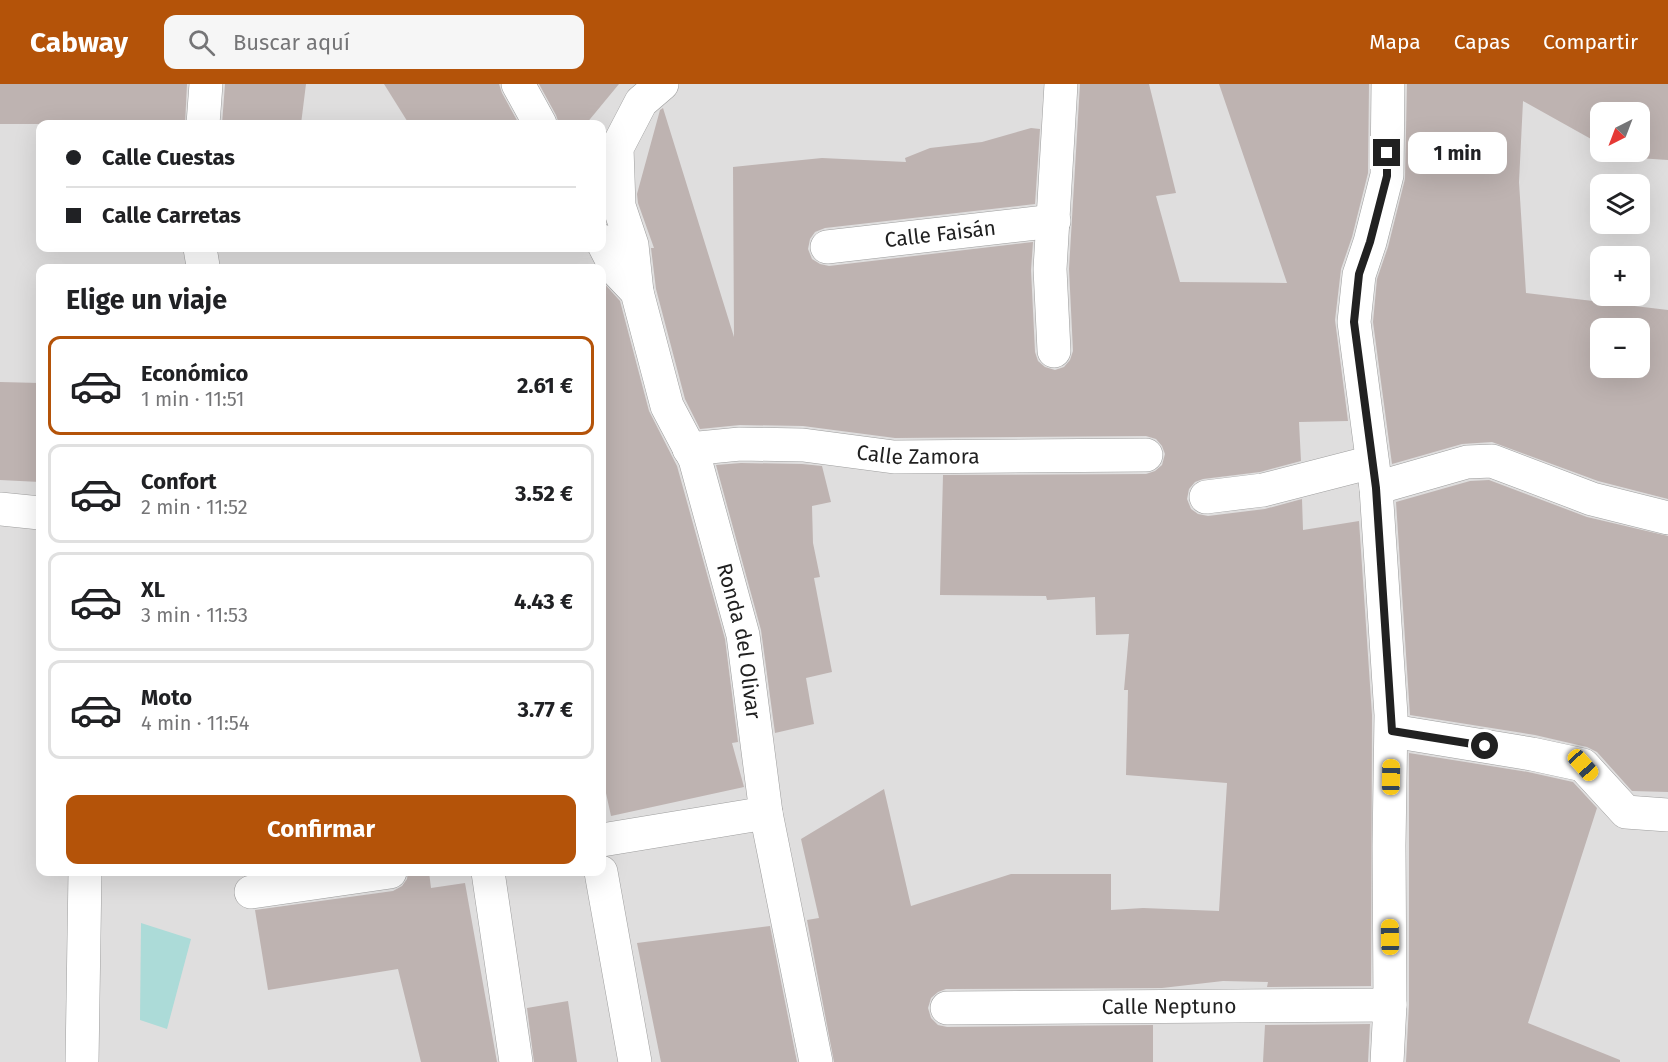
<!DOCTYPE html>
<html lang="es">
<head>
<meta charset="utf-8">
<style>
	body { margin:0; font-family:"Fira Sans",sans-serif; background:#f6f6f6; color:#202124; height:100vh; display:flex; flex-direction:column; font-size:22px; white-space:nowrap }
	* { box-sizing:border-box; margin:0 }
	p { font-size:20px; color:#757577 }
	.icon { flex:none; width:33px; height:33px; fill:none; stroke:currentColor; stroke-width:2; stroke-linecap:round; stroke-linejoin:round }
	.map { position:relative; flex:1; overflow:hidden }
	.drawer { position:absolute; left:36px; top:180px; width:570px; height:612px; display:flex; flex-direction:column; background:#fff; border-radius:12px; box-shadow:0 6px 24px #0002 }
	.drawer>* { flex:none }
	.guide { position:absolute; left:36px; top:36px; width:570px; height:132px; border-radius:12px; box-shadow:0 6px 24px #0002; display:grid; align-content:center; height:132px; padding:0 30px; background:#fff }
	.needle { width:39px; rotate:222deg }
	.controls { position:absolute; left:1590px; top:18px; display:grid; gap:12px }
	.controls a { display:grid; place-items:center; width:60px; height:60px; border-radius:12px; background:#fff; box-shadow:0 6px 24px #0002; font-size:30px }
	.end { position:absolute; width:27px; height:27px; margin:-14px; border:8px solid #212121; background:#fff; box-shadow:0 0 0 3px #fff }
	.from { border-radius:50% }
	.bubble { position:absolute; height:42px; border-radius:12px; background:#fff; box-shadow:0 6px 24px #0002; font-size:20px; font-weight:700; line-height:42px; text-align:center }
	.car { position:absolute; width:18px; height:36px; margin:-18px -9px; border-radius:8px; box-shadow:0 0 4px 2px #0007; background:linear-gradient(#f5c518 24%,#345 0 40%,#f5c518 0 76%,#345 0 86%,#f5c518 0) }
	.guide b { display:flex; align-items:center; gap:21px; height:57px; font-size:22px }
	.guide b+b { border-top:2px solid #e0e0e0 }
	.guide i { width:15px; height:15px; background:#202124 }
	ul { padding:0; list-style:none }
	li { display:flex; align-items:center; gap:18px; height:99px; margin:0 12px 9px; padding:0 18px; border:3px solid #e0e0e0; border-radius:12px }
	li div { flex:1 }
	li b { display:block; font-size:22px }
	li em { font-style:normal; font-weight:700 }
	li.selected { border-color:#b45309 }
	li>.icon { width:54px; height:54px; stroke-width:1.5 }
	h2 { padding:0 30px; font-size:27px; line-height:72px }
	.button { display:flex; gap:12px; margin-top:auto; padding:12px 30px }
	.button a { flex:1; height:69px; border-radius:12px; background:#b45309; color:#fff; font-size:24px; font-weight:700; line-height:69px; text-align:center }
	header { display:flex; align-items:center; gap:36px; box-sizing:border-box; height:84px; padding:0 30px; background:#b45309; color:#fff }
	header strong { font-size:28px }
	nav { display:flex; gap:33px; margin-inline-start:auto; font-size:21px }
	.search { width:420px; height:54px; background:#f6f6f6; display:flex; align-items:center; gap:15px; box-sizing:border-box; padding:0 21px; border-radius:12px; color:#757577; font-size:22px }
	.map>svg:first-child { display:block }
</style>
</head>
<body>
<header>
<strong>Cabway</strong>
<div class="search"><svg class="icon" aria-label="search" viewBox="0 0 24 24"><circle cx="10" cy="10" r="6"/><path d="M15 15l6 6"/></svg>Buscar aquí</div>
<nav><a>Mapa</a><a>Capas</a><a>Compartir</a></nav>
</header>
<div class="map">
<svg width="1668" height="978" viewBox="0 0 1668 978">
	<rect width="100%" height="100%" fill="#f1ebe8"/>
	<!-- residential -->
	<path fill="#dfdede" fill-rule="evenodd" d="M 0,0 L 1668,0 L 1668,978 L 0,978 ZM 1600,28 L 1640,28 L 1640,68 L 1600,68 ZM 40,40 L 602,40 L 602,164 L 40,164 ZM 1600,100 L 1640,100 L 1640,140 L 1600,140 ZM 1600,172 L 1640,172 L 1640,212 L 1600,212 ZM 40,184 L 602,184 L 602,788 L 40,788 ZM 1600,244 L 1640,244 L 1640,284 L 1600,284 Z"/>
	<!-- water -->
	<path fill="#acdbd8" d="M 141,839 L 191,855 L 167,945 L 140,936 Z"/>
	<!-- building -->
	<path fill="#beb3b1" fill-rule="evenodd" d="M 0,0 L 187,0 L 185,40 L 0,40 Z
		M 225,0 L 306,0 L 301,40 L 222,40 Z
		M 384,0 L 499,0 L 502,9 L 519,40 L 409,40 Z
		M 539,0 L 619,0 L 586,40 L 559,40 L 556,31 Z
		M 1080,0 L 1149,0 L 1176,109 L 1156,112 L 1180,198 L 1287,199 L 1219,0 L 1369,0 L 1368,89 L 1352,153 L 1341,185 L 1335,236 L 1348,337 L 1299,338 L 1301,377 L 1260,388 L 1203,395 L 1195,398 L 1189,405 L 1187,415 L 1191,425 L 1198,430 L 1208,432 L 1265,425 L 1302,415 L 1303,446 L 1359,437 L 1372,631 L 1371,902 L 1267,903 L 1268,898 L 1223,897 L 1162,904 L 946,905 L 938,908 L 931,914 L 928,924 L 931,934 L 938,941 L 947,943 L 1153,941 L 1153,978 L 834,978 L 807,836 L 819,834 L 801,755 L 884,705 L 911,822 L 1011,790 L 1111,790 L 1111,826 L 1143,824 L 1219,827 L 1227,699 L 1126,691 L 1128,606 L 1124,606 L 1129,550 L 1096,551 L 1095,513 L 1047,516 L 1046,512 L 940,511 L 943,391 L 1146,390 L 1155,387 L 1162,381 L 1165,370 L 1162,362 L 1156,355 L 1146,352 L 895,354 L 803,342 L 740,341 L 700,345 L 685,315 L 656,205 L 651,164 L 654,164 L 638,119 L 637,110 L 660,26 L 663,24 L 734,253 L 733,83 L 822,74 L 906,78 L 905,74 L 930,64 L 982,58 L 1031,44 L 1040,45 L 1035,120 L 825,144 L 815,148 L 810,155 L 808,165 L 812,175 L 820,180 L 829,182 L 1033,158 L 1031,186 L 1035,268 L 1038,277 L 1045,283 L 1055,286 L 1064,283 L 1070,276 L 1073,267 L 1069,185 Z
		M 1407,0 L 1668,0 L 1668,76 L 1623,73 L 1614,68 L 1640,68 L 1640,28 L 1600,28 L 1600,60 L 1523,17 L 1519,98 L 1526,209 L 1668,226 L 1668,415 L 1598,397 L 1492,358 L 1462,360 L 1392,380 L 1373,238 L 1377,195 L 1388,163 L 1405,95 ZM 1600,244 L 1640,244 L 1640,284 L 1600,284 Z
		M 602,197 L 620,217 L 649,327 L 677,382 L 725,555 L 738,658 L 732,659 L 744,703 L 611,732 L 602,691 Z
		M 0,298 L 40,299 L 40,398 L 0,396 Z
		M 741,379 L 802,380 L 822,382 L 831,418 L 812,422 L 813,459 L 820,493 L 814,494 L 832,588 L 806,594 L 814,640 L 775,649 L 761,546 L 716,381 Z
		M 1489,396 L 1587,433 L 1668,452 L 1668,708 L 1632,707 L 1597,668 L 1587,663 L 1535,651 L 1410,631 L 1396,418 L 1470,397 Z
		M 1409,669 L 1528,688 L 1573,698 L 1597,724 L 1528,939 L 1620,976 L 1620,978 L 1406,978 L 1409,921 Z
		M 408,788 L 429,788 L 431,804 L 465,799 L 497,978 L 421,978 L 398,885 L 268,906 L 255,826 L 393,807 L 402,802 L 407,795 Z
		M 770,842 L 797,978 L 661,978 L 637,859 Z
		M 568,917 L 577,978 L 534,978 L 527,924 Z
		M 1370,940 L 1368,978 L 1263,978 L 1265,941 Z"/>
	<g fill="none" stroke-linecap="round" stroke-linejoin="round">
		<defs>
			<g id="minor">
				<path d="M 518,0 L 540,40"/>
				<path d="M 203,40 L 206,0"/>
				<path id="s1" d="M 602,157 L 618,188 L 637,208 L 667,322 L 695,375 L 743,551 L 766,729 L 816,978"/>
				<path id="s2" d="M 827,163 L 1054,137"/>
				<path d="M 200,164 L 203,182"/>
				<path d="M 637,208 L 632,161 L 619,122 L 617,64 L 641,18 L 662,0"/>
				<path d="M 1054,267 L 1050,185 L 1061,0"/>
				<path id="s3" d="M 689,365 L 740,360 L 803,361 L 894,373 L 1146,371"/>
				<path d="M 1376,404 L 1467,378 L 1492,377 L 1592,415 L 1668,434"/>
				<path d="M 1206,413 L 1263,406 L 1372,378"/>
				<path d="M 0,425 L 40,429"/>
				<path d="M 1392,647 L 1532,670 L 1583,681 L 1626,728 L 1668,731"/>
				<path d="M 602,756 L 766,729"/>
				<path d="M 488,788 L 516,978"/>
				<path d="M 601,788 L 635,978"/>
				<path d="M 251,808 L 390,788"/>
				<path id="s4" d="M 947,924 L 1390,921"/>
				<path d="M 82,978 L 85,788"/>
				<path d="M 1387,978 L 1390,921 L 1389,762 L 1391,631 L 1376,404 L 1354,238 L 1359,191 L 1370,158 L 1387,91 L 1388,0"/>
			</g>
		</defs>
		<!-- minor casing -->
		<use href="#minor" stroke="#9e9e9e" stroke-width="34"/>
		<!-- minor -->
		<use href="#minor" stroke="#fff" stroke-width="33"/>
	</g>
	<g fill="none" stroke-linecap="round" stroke-linejoin="round">
		<!-- route -->
		<path stroke="#212121" stroke-width="8" d="M 1387,69 L 1387,92 L 1370,158 L 1359,190 L 1354,238 L 1376,404 L 1392,647 L 1485,662"/>
	</g>
	<g text-anchor="middle" dominant-baseline="central" stroke-width="5" stroke-linejoin="round" paint-order="stroke">
		<!-- street labels -->
		<g font-size="21" fill="#212121" stroke="#fff">
			<text stroke="none"><textPath href="#s2" startOffset="114">Calle Faisán</textPath></text>
			<text stroke="none"><textPath href="#s3" startOffset="230">Calle Zamora</textPath></text>
			<text stroke="none"><textPath href="#s1" startOffset="428">Ronda del Olivar</textPath></text>
			<text stroke="none"><textPath href="#s4" startOffset="222">Calle Neptuno</textPath></text>
		</g>
	</g>
</svg>
<div class="controls">
<a><svg class="needle" viewBox="-14 -14 28 28"><path d="M0-13l5 13h-10z" fill="#e53935"/><path d="M0 13l5-13h-10z" fill="#757577"/></svg></a>
<a><svg class="icon" aria-label="layers" viewBox="0 0 24 24"><path d="M12 4l9 5-9 5-9-5zM3 14l9 5 9-5"/></svg></a>
<a>+</a>
<a>−</a>
</div>
<i class="end from" style="left:1485px;top:662px"></i>
<i class="end" style="left:1387px;top:69px"></i>
<div class="bubble" style="left:1408px;top:48px;width:99px">1 min</div>
<i class="car" style="left:1583px;top:681px;rotate:138deg"></i>
<i class="car" style="left:1391px;top:693px;rotate:1deg"></i>
<i class="car" style="left:1390px;top:853px;rotate:359deg"></i>
<div class="guide">
<b><i class="from"></i>Calle Cuestas</b>
<b><i></i>Calle Carretas</b>
</div>
<section class="drawer">
<h2>Elige un viaje</h2>
<ul>
<li class="selected"><svg class="icon" aria-label="car" viewBox="0 0 24 24"><path d="M5 17H2v-5l4-1 3-4h7l3 4 3 1v5h-3M9 17h6M6 11h13"/><circle cx="7" cy="17" r="2"/><circle cx="17" cy="17" r="2"/></svg><div><b>Económico</b><p>1 min · 11:51</p></div><em>2.61 €</em></li>
<li><svg class="icon" aria-label="car" viewBox="0 0 24 24"><path d="M5 17H2v-5l4-1 3-4h7l3 4 3 1v5h-3M9 17h6M6 11h13"/><circle cx="7" cy="17" r="2"/><circle cx="17" cy="17" r="2"/></svg><div><b>Confort</b><p>2 min · 11:52</p></div><em>3.52 €</em></li>
<li><svg class="icon" aria-label="car" viewBox="0 0 24 24"><path d="M5 17H2v-5l4-1 3-4h7l3 4 3 1v5h-3M9 17h6M6 11h13"/><circle cx="7" cy="17" r="2"/><circle cx="17" cy="17" r="2"/></svg><div><b>XL</b><p>3 min · 11:53</p></div><em>4.43 €</em></li>
<li><svg class="icon" aria-label="car" viewBox="0 0 24 24"><path d="M5 17H2v-5l4-1 3-4h7l3 4 3 1v5h-3M9 17h6M6 11h13"/><circle cx="7" cy="17" r="2"/><circle cx="17" cy="17" r="2"/></svg><div><b>Moto</b><p>4 min · 11:54</p></div><em>3.77 €</em></li>
</ul>
<div class="button"><a>Confirmar</a></div>
</section>
</div>
</body>
</html>
